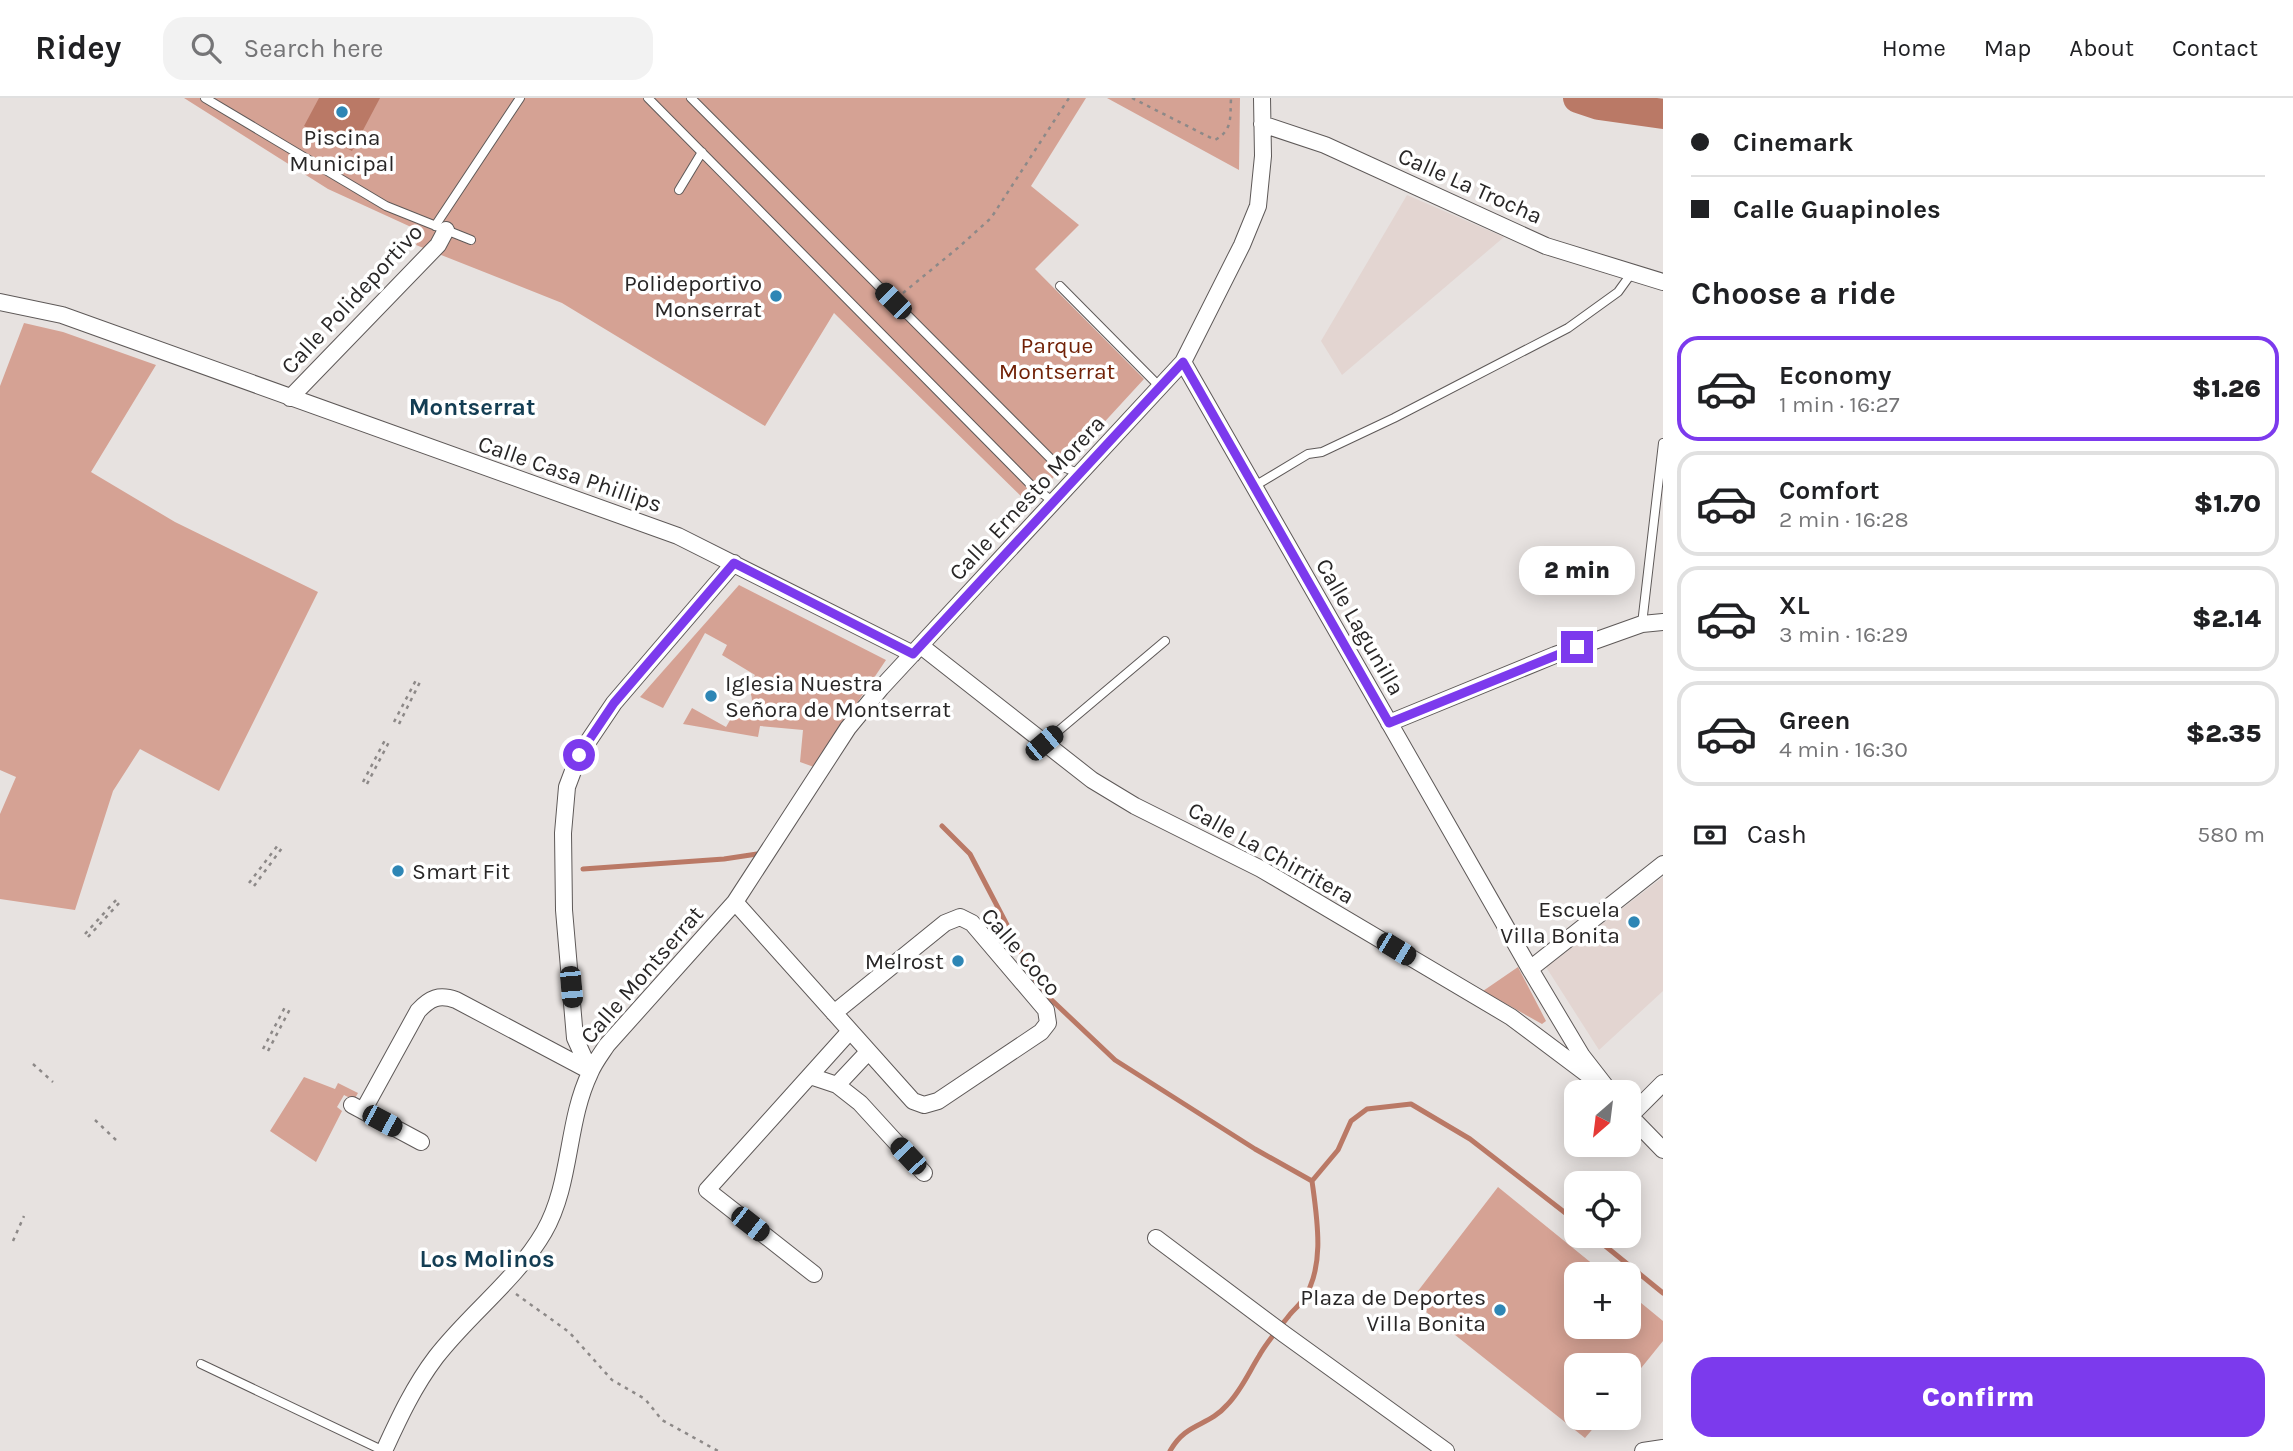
<!DOCTYPE html>
<html lang="en">
<head>
<meta charset="utf-8">
<style>
	body { margin:0; font-family:Karla,sans-serif; background:#f2f2f2; color:#202124; height:100vh; display:flex; flex-direction:column; font-size:26px; white-space:nowrap }
	* { box-sizing:border-box; margin:0 }
	p { font-size:23px; color:#757577 }
	.icon { flex:none; width:38px; height:38px; fill:none; stroke:currentColor; stroke-width:2; stroke-linecap:round; stroke-linejoin:round }
	.map { position:relative; flex:1; overflow:hidden }
	.side { display:flex; flex-direction:column; background:#fff; width:630px }
	.side>* { flex:none }
	.top-card { display:grid; align-content:center; height:154px; padding:0 28px; background:#fff }
	.needle { width:46px; rotate:208deg }
	.tools { position:absolute; left:1564px; top:982px; display:grid; gap:14px }
	.tools a { display:grid; place-items:center; width:77px; height:77px; border-radius:14px; background:#fff; box-shadow:0 4px 18px #0003; font-size:35px }
	.end { position:absolute; width:32px; height:32px; margin:-16px; border:9px solid #7c3aed; background:#fff; box-shadow:0 0 0 4px #fff }
	.from { border-radius:50% }
	.bubble { position:absolute; height:49px; border-radius:21px; background:#fff; box-shadow:0 4px 18px #0003; font-size:23px; font-weight:800; line-height:49px; text-align:center }
	.car { position:absolute; width:21px; height:42px; margin:-21px -10px; border-radius:9px; box-shadow:0 0 5px 2px #0007; background:linear-gradient(#222 24%,#8ab4d8 0 40%,#222 0 76%,#8ab4d8 0 86%,#222 0) }
	.top-card b { display:flex; align-items:center; gap:24px; height:66px; font-size:26px }
	.top-card b+b { border-top:2px solid #e0e0e0 }
	.top-card i { width:18px; height:18px; background:#202124 }
	ul { padding:0; list-style:none }
	li { display:flex; align-items:center; gap:21px; height:105px; margin:0 14px 10px; padding:0 14px; border:4px solid #e0e0e0; border-radius:21px }
	li div { flex:1 }
	li b { display:block; font-size:26px }
	li em { font-style:normal; font-weight:800 }
	li.selected { border-color:#7c3aed }
	li>.icon { width:63px; height:63px; stroke-width:1.5 }
	h2 { padding:0 28px; font-size:32px; line-height:84px }
	.pay { display:flex; align-items:center; gap:18px; height:77px; padding:0 28px; font-size:26px }
	.pay p { margin-inline-start:auto }
	.action { display:flex; gap:14px; margin-top:auto; padding:14px 28px }
	.action a { flex:1; height:80px; border-radius:21px; background:#7c3aed; color:#fff; font-size:28px; font-weight:800; line-height:80px; text-align:center }
	header { display:flex; align-items:center; gap:42px; box-sizing:border-box; height:98px; padding:0 35px; background:#fff; border-bottom:2px solid #e0e0e0 }
	header strong { font-size:33px }
	nav { display:flex; gap:38px; margin-inline-start:auto; font-size:24px }
	.search { width:490px; height:63px; background:#f2f2f2; display:flex; align-items:center; gap:18px; box-sizing:border-box; padding:0 24px; border-radius:21px; color:#757577; font-size:26px }
	main { display:flex; flex:1; min-height:0 }
	.map>svg:first-child { display:block }
</style>
</head>
<body>
<header>
<strong>Ridey</strong>
<div class="search"><svg class="icon" aria-label="search" viewBox="0 0 24 24"><circle cx="10" cy="10" r="6"/><path d="M15 15l6 6"/></svg>Search here</div>
<nav><a>Home</a><a>Map</a><a>About</a><a>Contact</a></nav>
</header>
<main>
<div class="map">
<svg width="1663" height="1353" viewBox="0 0 1663 1353">
	<rect width="100%" height="100%" fill="#e7e2e0"/>
	<!-- built -->
	<path fill="#e3d5d1" d="M 1407,97 L 1504,139 L 1342,277 L 1321,243 Z
		M 1663,779 L 1663,893 L 1599,952 L 1546,869 Z"/>
	<!-- green -->
	<path fill="#d5a294" d="M 184,0 L 1086,0 L 1031,88 L 1079,127 L 1035,171 L 1144,281 L 1029,406 L 834,215 L 765,328 L 562,205 L 416,147 L 422,134 L 328,91 Z
		M 1107,0 L 1240,0 L 1239,72 Z
		M 24,225 L 63,234 L 156,267 L 91,374 L 175,424 L 318,494 L 219,693 L 140,651 L 113,693 L 75,812 L 0,801 L 0,716 L 16,679 L 0,672 L 0,288 Z
		M 739,487 L 886,562 L 814,669 L 800,664 L 803,632 L 760,628 L 758,639 L 683,626 L 692,610 L 726,629 L 733,617 L 745,617 C 753,608 754,600 748,590 L 755,577 L 722,557 L 727,547 L 705,535 L 663,610 L 640,599 Z
		M 1518,869 L 1546,923 L 1542,926 L 1483,893 Z
		M 304,979 L 335,991 L 338,985 L 358,995 L 354,1002 L 344,997 L 337,1009 L 342,1013 L 316,1064 L 270,1033 Z
		M 1498,1089 L 1605,1176 L 1577,1176 L 1577,1228 L 1629,1228 L 1629,1195 L 1663,1223 L 1663,1243 L 1629,1285 L 1629,1267 L 1577,1267 L 1577,1320 L 1602,1320 L 1585,1340 L 1411,1202 Z"/>
	<!-- water -->
	<path fill="#ba7966" d="M 319,0 L 380,0 L 352,53 L 304,28 Z"/>
	<g fill="none" stroke-linecap="round" stroke-linejoin="round">
		<!-- stream -->
		<path stroke="#ba7966" stroke-width="5" d="M 942,728 L 970,756 L 1041,892 L 1115,962 L 1255,1051 L 1312,1083
			M 583,771 L 724,761 L 757,756
			M 1312,1083 L 1338,1052 L 1351,1023 L 1367,1011 L 1411,1006 L 1470,1041 L 1577,1124
			M 1593,1138 L 1663,1195
			M 1170,1353 C 1186,1324 1208,1329 1227,1307 C 1241,1293 1249,1274 1259,1258 C 1267,1244 1278,1231 1288,1219 C 1292,1213 1298,1209 1302,1203 C 1326,1171 1317,1120 1312,1083"/>
		<!-- river -->
		<path stroke="#ba7966" stroke-width="30" d="M 1578,0 L 1599,7 L 1663,16"/>
		<defs>
			<path id="lane" d="M 205,0 L 386,108 L 471,142
				M 648,0 L 1032,388 L 1054,404
				M 691,0 L 1056,366 L 1080,376
				M 679,92 L 702,54
				M 435,128 L 520,0
				M 1060,188 L 1160,289
				M 1253,389 L 1308,356 L 1322,354 L 1394,320 L 1568,230 L 1618,194 L 1631,176
				M 1642,526 L 1663,345
				M 1044,645 L 1165,543
				M 201,1266 L 384,1353"/>
			<path id="street" d="M 1262,26 L 1325,47 L 1546,148 L 1663,184
				M 0,204 L 62,217 L 678,438 L 913,556
				M 1183,264 L 1530,871 L 1582,958 L 1610,994
				M 290,300 L 438,147 L 446,132
				M 921,548 L 1092,682 L 1135,708 L 1261,771 L 1511,919 L 1591,979
				M 1389,625 L 1555,557 L 1642,526 L 1663,524
				M 735,804 L 913,1003 L 924,1007 L 938,1003 L 1041,934 L 1048,925 L 1046,912 L 972,825 L 960,819 L 945,825 L 834,915
				M 1530,871 L 1663,766
				M 590,973 L 575,940 L 564,812 L 563,735 L 567,689 L 579,657 L 614,605 L 734,465
				M 810,978 L 837,987 L 860,1005 L 924,1075
				M 837,987 L 868,954
				M 352,1007 L 421,1044
				M 363,1013 L 418,913 C 430,900 439,896 456,902 L 590,973
				M 1629,1017 L 1663,1052
				M 1630,1018 L 1663,985
				M 1156,1140 L 1284,1236 L 1446,1353
				M 814,1176 L 707,1092 L 850,933
				M 384,1353 C 399,1320 414,1288 436,1259 C 470,1215 516,1182 544,1134 C 572,1085 566,1025 590,975 C 594,965 601,956 607,947 L 735,804 L 848,630 L 881,590 L 1183,264 L 1242,147 L 1258,108 L 1263,58 L 1262,0
				M 1643,1353 L 1663,1350"/>
		</defs>
		<!-- lane casing -->
		<use href="#lane" stroke="#5e5958" stroke-width="10"/>
		<!-- street casing -->
		<use href="#street" stroke="#5e5958" stroke-width="18"/>
		<!-- path -->
		<path stroke="#8d8988" stroke-width="2.5" stroke-dasharray="3.5 5" stroke-linecap="butt" d="M 1132,0 L 1215,42 C 1233,32 1230,19 1231,0
			M 903,195 L 959,149 L 991,120 L 1069,0
			M 394,624 L 416,582
			M 399,626 L 420,584
			M 363,684 L 385,642
			M 367,686 L 389,644
			M 249,785 L 278,747
			M 254,788 L 282,750
			M 85,836 L 117,801
			M 88,839 L 120,804
			M 263,951 L 285,909
			M 268,953 L 290,911
			M 33,966 L 53,984
			M 95,1022 L 116,1042
			M 13,1143 L 24,1118
			M 516,1196 L 569,1234 L 612,1282 L 645,1301 L 662,1322 L 718,1353"/>
		<!-- lane -->
		<use href="#lane" stroke="#fff" stroke-width="8"/>
		<!-- street -->
		<use href="#street" stroke="#fff" stroke-width="16"/>
	</g>
	<g fill="none" stroke-linecap="round" stroke-linejoin="round">
		<!-- route -->
		<path stroke="#7c3aed" stroke-width="9" d="M 579,657 L 614,605 L 734,465 L 913,556 L 1183,264 L 1389,625 L 1577,549"/>
	</g>
	<!-- markers -->
	<g fill="#2e86b5" stroke="#fff" stroke-width="2.5">
		<circle cx="342" cy="14" r="7"/>
		<circle cx="776" cy="198" r="7"/>
		<circle cx="711" cy="598" r="7"/>
		<circle cx="398" cy="773" r="7"/>
		<circle cx="1634" cy="824" r="7"/>
		<circle cx="958" cy="863" r="7"/>
		<circle cx="1500" cy="1212" r="7"/>
	</g>
	<g text-anchor="middle" dominant-baseline="central" stroke-width="7" stroke-linejoin="round" paint-order="stroke">
		<!-- poi labels -->
		<g font-size="23" fill="#282626" stroke="#fff" text-anchor="end">
			<text x="342" y="39" text-anchor="middle">Piscina<tspan x="342" dy="26">Municipal</tspan></text>
			<text x="762" y="185">Polideportivo<tspan x="762" dy="26">Monserrat</tspan></text>
			<text x="725" y="585" text-anchor="start">Iglesia Nuestra<tspan x="725" dy="26">Señora de Montserrat</tspan></text>
			<text x="412" y="773" text-anchor="start">Smart Fit</text>
			<text x="1620" y="811">Escuela<tspan x="1620" dy="26">Villa Bonita</tspan></text>
			<text x="944" y="863">Melrost</text>
			<text x="1486" y="1199">Plaza de Deportes<tspan x="1486" dy="26">Villa Bonita</tspan></text>
		</g>
		<!-- street labels -->
		<g font-size="23" fill="#282626" stroke="#fff">
			<text transform="translate(1470 88) rotate(24)">Calle La Trocha</text>
			<text transform="translate(352 201) rotate(-47)">Calle Polideportivo</text>
			<text transform="translate(570 376) rotate(19)">Calle Casa Phillips</text>
			<text transform="translate(1027 400) rotate(-47)">Calle Ernesto Morera</text>
			<text transform="translate(1360 529) rotate(60)">Calle Lagunilla</text>
			<text transform="translate(1271 755) rotate(29)">Calle La Chirritera</text>
			<text transform="translate(1021 854) rotate(49)">Calle Coco</text>
			<text transform="translate(642 877) rotate(-49)">Calle Montserrat</text>
		</g>
		<!-- park labels -->
		<g font-size="23" fill="#712107" stroke="#fff">
			<text x="1057" y="247">Parque<tspan x="1057" dy="26">Montserrat</tspan></text>
		</g>
		<!-- neighbourhood labels -->
		<g font-size="24" font-weight="bold" fill="#133d53" stroke="#fff">
			<text x="472" y="309">Montserrat</text>
			<text x="487" y="1161">Los Molinos</text>
		</g>
	</g>
</svg>
<div class="tools">
<a><svg class="needle" viewBox="-14 -14 28 28"><path d="M0-13l5 13h-10z" fill="#e53935"/><path d="M0 13l5-13h-10z" fill="#757577"/></svg></a>
<a><svg class="icon" aria-label="locate" viewBox="0 0 24 24"><circle cx="12" cy="12" r="6"/><path d="M12 2v4M12 18v4M2 12h4M18 12h4"/></svg></a>
<a>+</a>
<a>−</a>
</div>
<i class="end from" style="left:579px;top:657px"></i>
<i class="end" style="left:1577px;top:549px"></i>
<div class="bubble" style="left:1519px;top:448px;width:116px">2 min</div>
<i class="car" style="left:893px;top:203px;rotate:315deg"></i>
<i class="car" style="left:1044px;top:645px;rotate:50deg"></i>
<i class="car" style="left:1396px;top:851px;rotate:121deg"></i>
<i class="car" style="left:571px;top:889px;rotate:175deg"></i>
<i class="car" style="left:382px;top:1023px;rotate:118deg"></i>
<i class="car" style="left:908px;top:1058px;rotate:317deg"></i>
<i class="car" style="left:750px;top:1126px;rotate:128deg"></i>
</div>
<section class="side">
<div class="top-card">
<b><i class="from"></i>Cinemark</b>
<b><i></i>Calle Guapinoles</b>
</div>
<h2>Choose a ride</h2>
<ul>
<li class="selected"><svg class="icon" aria-label="car" viewBox="0 0 24 24"><path d="M5 17H2v-5l4-1 3-4h7l3 4 3 1v5h-3M9 17h6M6 11h13"/><circle cx="7" cy="17" r="2"/><circle cx="17" cy="17" r="2"/></svg><div><b>Economy</b><p>1 min · 16:27</p></div><em>$1.26</em></li>
<li><svg class="icon" aria-label="car" viewBox="0 0 24 24"><path d="M5 17H2v-5l4-1 3-4h7l3 4 3 1v5h-3M9 17h6M6 11h13"/><circle cx="7" cy="17" r="2"/><circle cx="17" cy="17" r="2"/></svg><div><b>Comfort</b><p>2 min · 16:28</p></div><em>$1.70</em></li>
<li><svg class="icon" aria-label="car" viewBox="0 0 24 24"><path d="M5 17H2v-5l4-1 3-4h7l3 4 3 1v5h-3M9 17h6M6 11h13"/><circle cx="7" cy="17" r="2"/><circle cx="17" cy="17" r="2"/></svg><div><b>XL</b><p>3 min · 16:29</p></div><em>$2.14</em></li>
<li><svg class="icon" aria-label="car" viewBox="0 0 24 24"><path d="M5 17H2v-5l4-1 3-4h7l3 4 3 1v5h-3M9 17h6M6 11h13"/><circle cx="7" cy="17" r="2"/><circle cx="17" cy="17" r="2"/></svg><div><b>Green</b><p>4 min · 16:30</p></div><em>$2.35</em></li>
</ul>
<div class="pay"><svg class="icon" aria-label="cash" viewBox="0 0 24 24"><path d="M3 7h18v10H3z"/><circle cx="12" cy="12" r="2"/></svg>Cash<p>580 m</p></div>
<div class="action"><a>Confirm</a></div>
</section>
</main>
</body>
</html>
